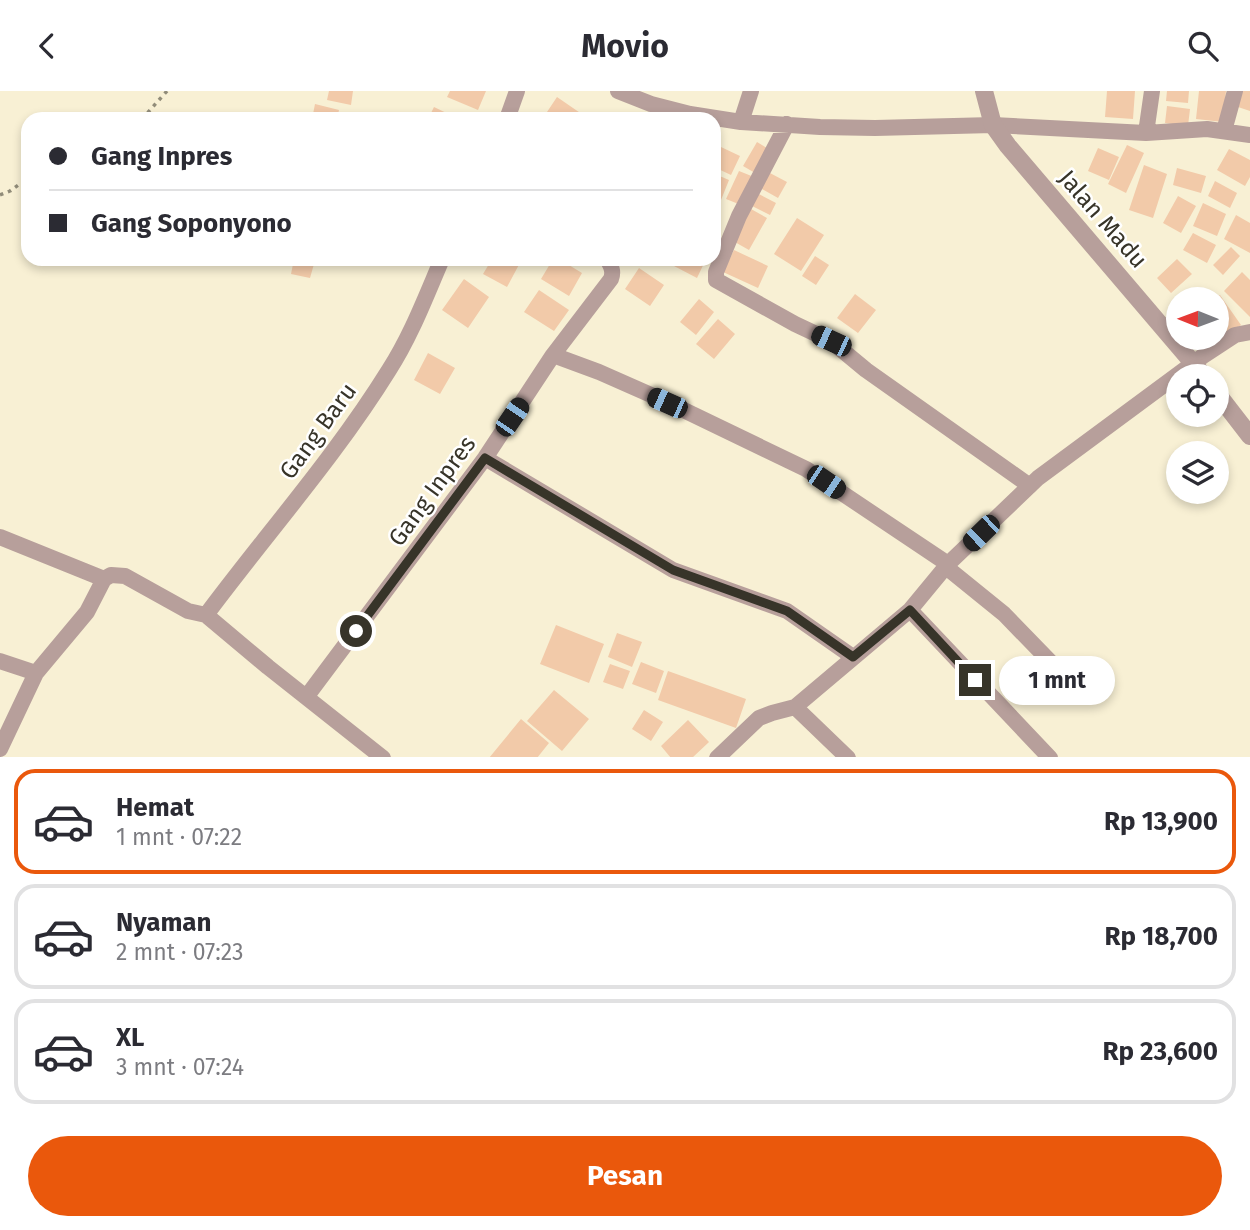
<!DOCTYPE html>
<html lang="id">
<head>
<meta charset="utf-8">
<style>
	body { margin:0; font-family:"Fira Sans",sans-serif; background:#f7f7f7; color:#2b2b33; height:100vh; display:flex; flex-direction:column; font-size:26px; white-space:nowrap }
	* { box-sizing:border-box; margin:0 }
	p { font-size:23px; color:#7c7c81 }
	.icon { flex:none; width:38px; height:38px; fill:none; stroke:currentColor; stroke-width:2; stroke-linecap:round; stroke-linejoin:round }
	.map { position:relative; height:666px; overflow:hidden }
	.side { display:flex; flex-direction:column; background:#fff; flex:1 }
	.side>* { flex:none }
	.guide { position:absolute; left:21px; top:21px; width:700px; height:154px; border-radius:21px; box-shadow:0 4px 10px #0003; display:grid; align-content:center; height:154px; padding:0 28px; background:#fff }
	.needle { width:46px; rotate:271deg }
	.controls { position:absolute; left:1166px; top:196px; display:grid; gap:14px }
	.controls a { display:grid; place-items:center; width:63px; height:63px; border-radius:50%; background:#fff; box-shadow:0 4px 10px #0003; font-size:35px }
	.end { position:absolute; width:32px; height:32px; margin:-16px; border:9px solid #373429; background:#fff; box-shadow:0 0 0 4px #fff }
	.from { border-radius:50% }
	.bubble { position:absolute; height:49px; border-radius:24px; background:#fff; box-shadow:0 4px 10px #0003; font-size:23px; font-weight:700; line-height:49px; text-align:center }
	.car { position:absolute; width:21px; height:42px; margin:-21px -10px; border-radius:9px; box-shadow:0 0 5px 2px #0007; background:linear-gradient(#222 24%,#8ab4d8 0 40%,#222 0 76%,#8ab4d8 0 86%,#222 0) }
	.guide b { display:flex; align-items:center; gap:24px; height:66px; font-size:26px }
	.guide b+b { border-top:2px solid #e1e1e2 }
	.guide i { width:18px; height:18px; background:#2b2b33 }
	ul { padding:12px 0 0; list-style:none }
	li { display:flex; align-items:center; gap:21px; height:105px; margin:0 14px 10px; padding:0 14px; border:4px solid #e1e1e2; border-radius:21px }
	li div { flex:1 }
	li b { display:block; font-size:26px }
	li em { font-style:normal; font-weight:700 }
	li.current { border-color:#ea580c }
	li>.icon { width:63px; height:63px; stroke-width:1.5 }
	.cta { display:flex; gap:14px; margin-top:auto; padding:14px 28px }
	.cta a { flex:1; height:80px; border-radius:42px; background:#ea580c; color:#fff; font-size:28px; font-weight:700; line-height:80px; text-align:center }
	header { display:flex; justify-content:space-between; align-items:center; height:91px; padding:0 28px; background:#fff; font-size:32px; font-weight:700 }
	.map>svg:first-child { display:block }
</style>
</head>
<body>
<header><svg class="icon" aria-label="back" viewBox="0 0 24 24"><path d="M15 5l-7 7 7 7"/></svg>Movio<svg class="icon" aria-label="search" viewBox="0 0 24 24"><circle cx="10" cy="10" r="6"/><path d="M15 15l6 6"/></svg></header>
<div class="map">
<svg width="1250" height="667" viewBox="0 0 1250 667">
	<rect width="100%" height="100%" fill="#f8f0d4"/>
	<!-- building -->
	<path fill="#f2caa9" d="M 329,0 L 353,0 L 351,14 L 327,9 Z
		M 450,0 L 486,0 L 478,19 L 447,6 Z
		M 1107,0 L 1135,0 L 1133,28 L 1105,26 Z
		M 1167,0 L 1189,0 L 1188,12 L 1166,10 Z
		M 1199,0 L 1226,0 L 1223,31 L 1196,28 Z
		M 1242,0 L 1250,0 L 1250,20 L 1238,16 Z
		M 557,6 L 589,28 L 557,28 L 547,21 Z
		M 315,13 L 339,19 L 337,28 L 312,28 Z
		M 1167,15 L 1190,18 L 1188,35 L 1165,32 Z
		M 434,16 L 459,28 L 428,28 Z
		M 757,51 L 770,59 L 755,82 L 743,75 Z
		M 1127,54 L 1144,62 L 1126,102 L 1108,93 Z
		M 721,56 L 740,65 L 731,84 L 714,76 L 714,71 Z
		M 1098,57 L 1119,66 L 1109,89 L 1088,80 Z
		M 1229,58 L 1250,69 L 1250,86 L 1245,95 L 1217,79 Z
		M 1144,74 L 1167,83 L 1153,127 L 1129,119 Z
		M 1177,77 L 1206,85 L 1201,102 L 1173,94 Z
		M 739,80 L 754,86 L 741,114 L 726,108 Z
		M 768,81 L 787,91 L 778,107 L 760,97 Z
		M 715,83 L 729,89 L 719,114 L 714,112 Z
		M 1215,90 L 1237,102 L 1230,117 L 1208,105 Z
		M 757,102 L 776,112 L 770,124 L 750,114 Z
		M 1178,105 L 1196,115 L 1181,142 L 1163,132 Z
		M 1203,112 L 1226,123 L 1217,145 L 1193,135 Z
		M 751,118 L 767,127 L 749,159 L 733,150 Z
		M 1236,124 L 1250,132 L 1250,162 L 1224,148 Z
		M 797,127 L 824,144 L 801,180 L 774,163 Z
		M 1193,142 L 1216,154 L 1207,172 L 1183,159 Z
		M 1231,156 L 1240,165 L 1223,184 L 1213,174 Z
		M 734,159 L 768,175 L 758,197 L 723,181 Z
		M 815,165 L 829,174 L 816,194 L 802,185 Z
		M 294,168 L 314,173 L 310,187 L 291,183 Z
		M 492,168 L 522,168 L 507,196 L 483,183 Z
		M 553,168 L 559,168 L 582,182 L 569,205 L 541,188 Z
		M 677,168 L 706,168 L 697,187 L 674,175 Z
		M 1177,168 L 1192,183 L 1171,202 L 1157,187 Z
		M 639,177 L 664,194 L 650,215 L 625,198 Z
		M 1242,181 L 1250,189 L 1250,226 L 1224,200 Z
		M 464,188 L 489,206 L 468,237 L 442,219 Z
		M 539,199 L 569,219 L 554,240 L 524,221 Z
		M 855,203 L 876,219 L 858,242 L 837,227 Z
		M 1220,204 L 1241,234 L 1223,247 L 1216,238 L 1216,207 Z
		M 699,208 L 714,221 L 696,244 L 680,231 Z
		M 718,228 L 735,243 L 714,268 L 696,253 Z
		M 1193,247 L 1219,247 L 1203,259 Z
		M 428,262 L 455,277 L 440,303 L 414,289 Z
		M 556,534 L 604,553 L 589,592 L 540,573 Z
		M 617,542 L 642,551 L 632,576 L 608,566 Z
		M 641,571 L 664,580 L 656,602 L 632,593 Z
		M 610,573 L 630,580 L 623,598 L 603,591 Z
		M 668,580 L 746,608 L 736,637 L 658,609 Z
		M 554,599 L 589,628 L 562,660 L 527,630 Z
		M 644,619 L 663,631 L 651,650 L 632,638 Z
		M 521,628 L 549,652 L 537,667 L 489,667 Z
		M 688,629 L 709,651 L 692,667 L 671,667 L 661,655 Z"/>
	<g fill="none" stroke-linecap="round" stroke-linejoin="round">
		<!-- path -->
		<path stroke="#918c79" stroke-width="3.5" stroke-dasharray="3.5 5" stroke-linecap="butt" d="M 142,28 L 167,0
			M 0,104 L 10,100 L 28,87"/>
		<!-- minor -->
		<path stroke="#b79f9b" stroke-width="16" d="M 618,0 L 651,13 L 690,23 L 741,31 L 820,36 L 875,37 L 993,34 L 1146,42 L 1207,38 L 1250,44
			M 507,28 L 517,0
			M 741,31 L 751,0
			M 787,33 L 739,125 L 716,181 L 716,189 L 795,233 L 831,250 L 866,279 L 1030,395
			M 1224,40 L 1235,0
			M 1146,42 L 1152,0
			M 553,264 L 599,281 L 667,311 L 806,378 L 948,473
			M 485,367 L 673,479 L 787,520 L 853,566
			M 0,446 L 104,488 L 111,484 L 125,485 L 188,520 L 206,524 L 268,576 L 383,667
			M 946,476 L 1004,523 L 1069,590
			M 910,519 L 1050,667
			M 206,524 C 267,442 335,366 389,279 C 411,245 426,205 442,168
			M 0,570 L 36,582
			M 307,605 L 485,367 L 553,264 L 611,188 C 614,180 611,175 607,168
			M 795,616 L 848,667
			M 0,658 L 36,582 L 87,521 L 104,488
			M 717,667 L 759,627 L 772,622 L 795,616 L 910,519 L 948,473 L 1038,387 L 1203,265 L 1235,244 L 1250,241"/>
		<!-- tertiary -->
		<path stroke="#b79f9b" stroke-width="18" d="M 984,0 L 993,34 L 1008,55 L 1204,285
			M 1216,301 L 1250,345"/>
	</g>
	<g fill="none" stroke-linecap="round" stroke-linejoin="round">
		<!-- route -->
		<path stroke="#373429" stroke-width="9" d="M 356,540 L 485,367 L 673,479 L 787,520 L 853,566 L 910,519 L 975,589"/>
	</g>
	<g text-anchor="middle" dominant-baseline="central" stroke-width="5" stroke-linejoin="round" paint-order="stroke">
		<!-- street labels -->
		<g font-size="24" fill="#373429" stroke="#fff">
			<text transform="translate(1103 128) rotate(49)">Jalan Madu</text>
			<text transform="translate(318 340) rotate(-54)">Gang Baru</text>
			<text transform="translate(432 400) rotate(-54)">Gang Inpres</text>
		</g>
	</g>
</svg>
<div class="controls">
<a><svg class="needle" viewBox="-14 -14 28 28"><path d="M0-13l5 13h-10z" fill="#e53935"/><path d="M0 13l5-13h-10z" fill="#7c7c81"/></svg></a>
<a><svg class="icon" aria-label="locate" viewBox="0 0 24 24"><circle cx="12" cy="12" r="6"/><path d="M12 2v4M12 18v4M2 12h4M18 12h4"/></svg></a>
<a><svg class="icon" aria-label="layers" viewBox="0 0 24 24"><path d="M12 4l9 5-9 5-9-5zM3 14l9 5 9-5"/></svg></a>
</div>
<i class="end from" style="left:356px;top:540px"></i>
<i class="end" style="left:975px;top:589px"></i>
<div class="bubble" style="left:999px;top:565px;width:116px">1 mnt</div>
<i class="car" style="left:831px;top:250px;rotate:295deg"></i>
<i class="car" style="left:667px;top:312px;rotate:294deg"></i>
<i class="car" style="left:512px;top:326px;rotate:34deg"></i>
<i class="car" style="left:826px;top:391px;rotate:124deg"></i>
<i class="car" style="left:981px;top:442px;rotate:226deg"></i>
<div class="guide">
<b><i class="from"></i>Gang Inpres</b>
<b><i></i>Gang Soponyono</b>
</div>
</div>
<section class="side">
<ul>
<li class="current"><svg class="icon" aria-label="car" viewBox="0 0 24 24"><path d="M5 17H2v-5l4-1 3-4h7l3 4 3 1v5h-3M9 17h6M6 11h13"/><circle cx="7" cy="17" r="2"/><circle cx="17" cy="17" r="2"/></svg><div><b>Hemat</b><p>1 mnt · 07:22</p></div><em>Rp 13,900</em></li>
<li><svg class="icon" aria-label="car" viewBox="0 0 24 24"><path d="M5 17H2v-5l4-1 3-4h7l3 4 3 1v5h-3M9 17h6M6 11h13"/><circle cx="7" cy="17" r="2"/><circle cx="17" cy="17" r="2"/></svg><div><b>Nyaman</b><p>2 mnt · 07:23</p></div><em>Rp 18,700</em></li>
<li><svg class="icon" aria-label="car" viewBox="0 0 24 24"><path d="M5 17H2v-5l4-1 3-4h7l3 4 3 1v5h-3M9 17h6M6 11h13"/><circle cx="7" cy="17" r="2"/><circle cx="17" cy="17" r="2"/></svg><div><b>XL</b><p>3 mnt · 07:24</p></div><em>Rp 23,600</em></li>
</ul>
<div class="cta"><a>Pesan</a></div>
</section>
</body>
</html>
